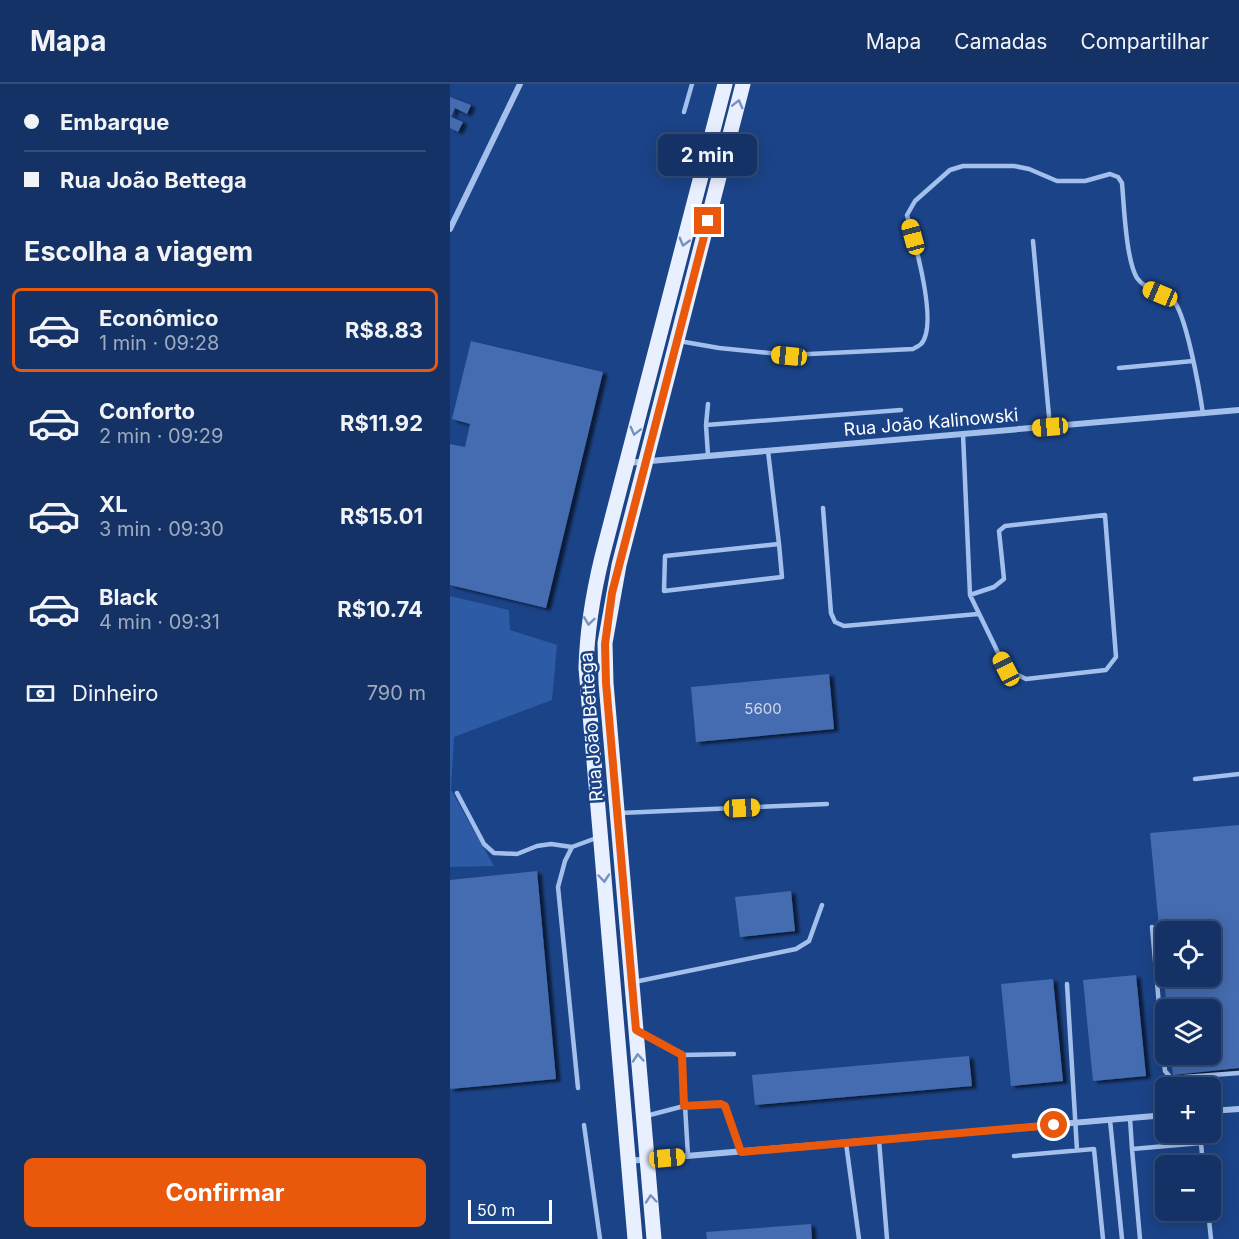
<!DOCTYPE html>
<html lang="pt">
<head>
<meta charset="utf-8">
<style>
	body { margin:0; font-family:Inter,sans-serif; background:#213e6e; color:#f1f3f6; height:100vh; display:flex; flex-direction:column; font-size:22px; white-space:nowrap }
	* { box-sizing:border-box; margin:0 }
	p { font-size:20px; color:#9daabf }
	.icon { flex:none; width:33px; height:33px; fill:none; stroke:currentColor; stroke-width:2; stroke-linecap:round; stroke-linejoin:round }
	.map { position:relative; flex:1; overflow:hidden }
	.panel { display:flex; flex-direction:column; background:#143265; width:450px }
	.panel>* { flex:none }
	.top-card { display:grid; align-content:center; height:132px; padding:0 24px; background:#143265 }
	.fabs { position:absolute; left:705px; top:837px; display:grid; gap:12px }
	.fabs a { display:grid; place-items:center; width:66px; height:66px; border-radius:9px; background:#143265; box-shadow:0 3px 15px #0003,0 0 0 2px #334d79; font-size:30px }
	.scale { position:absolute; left:18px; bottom:15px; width:84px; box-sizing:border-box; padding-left:6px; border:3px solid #fff; border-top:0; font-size:16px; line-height:21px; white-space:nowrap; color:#fff; -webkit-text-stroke:4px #1b4387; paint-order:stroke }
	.end { position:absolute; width:27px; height:27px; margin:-14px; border:8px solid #ea580c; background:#fff; box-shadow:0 0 0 3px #fff }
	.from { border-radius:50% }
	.bubble { position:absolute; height:42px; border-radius:9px; background:#143265; box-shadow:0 3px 15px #0003,0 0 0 2px #334d79; font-size:20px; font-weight:700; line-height:42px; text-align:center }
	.car { position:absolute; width:18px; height:36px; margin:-18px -9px; border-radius:8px; box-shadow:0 0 4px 2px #0007; background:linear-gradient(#f5c518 24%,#345 0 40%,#f5c518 0 76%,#345 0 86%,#f5c518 0) }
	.top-card b { display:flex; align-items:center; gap:21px; height:57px; font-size:22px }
	.top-card b+b { border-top:2px solid #334d79 }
	.top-card i { width:15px; height:15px; background:#f1f3f6 }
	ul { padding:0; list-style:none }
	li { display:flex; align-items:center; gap:18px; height:84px; margin:0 12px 9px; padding:0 12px; border:3px solid transparent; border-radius:9px }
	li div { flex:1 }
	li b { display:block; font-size:22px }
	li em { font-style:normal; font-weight:700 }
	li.active { border-color:#ea580c }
	li>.icon { width:54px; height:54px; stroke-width:1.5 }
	h2 { padding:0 24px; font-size:27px; line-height:72px }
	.pay { display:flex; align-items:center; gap:15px; height:66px; padding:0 24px; font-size:22px }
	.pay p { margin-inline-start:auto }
	.cta { display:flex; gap:12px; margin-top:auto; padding:12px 24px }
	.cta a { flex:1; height:69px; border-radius:9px; background:#ea580c; color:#fff; font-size:24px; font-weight:700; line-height:69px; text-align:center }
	header { display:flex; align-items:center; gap:36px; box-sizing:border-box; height:84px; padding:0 30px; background:#143265; border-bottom:2px solid #334d79 }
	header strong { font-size:28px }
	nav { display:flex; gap:33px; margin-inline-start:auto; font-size:21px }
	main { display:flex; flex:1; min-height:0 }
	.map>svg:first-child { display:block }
</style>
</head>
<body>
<header>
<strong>Mapa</strong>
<nav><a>Mapa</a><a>Camadas</a><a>Compartilhar</a></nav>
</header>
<main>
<section class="panel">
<div class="top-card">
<b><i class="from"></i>Embarque</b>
<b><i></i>Rua João Bettega</b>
</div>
<h2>Escolha a viagem</h2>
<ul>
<li class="active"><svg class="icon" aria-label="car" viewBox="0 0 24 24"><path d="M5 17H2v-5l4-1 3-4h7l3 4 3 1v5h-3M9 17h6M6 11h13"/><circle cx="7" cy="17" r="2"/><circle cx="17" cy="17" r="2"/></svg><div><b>Econômico</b><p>1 min · 09:28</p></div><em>R$8.83</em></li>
<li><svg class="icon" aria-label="car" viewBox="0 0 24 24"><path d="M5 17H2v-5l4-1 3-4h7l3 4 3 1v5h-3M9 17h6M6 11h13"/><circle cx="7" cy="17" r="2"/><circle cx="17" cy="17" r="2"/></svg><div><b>Conforto</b><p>2 min · 09:29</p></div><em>R$11.92</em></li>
<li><svg class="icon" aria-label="car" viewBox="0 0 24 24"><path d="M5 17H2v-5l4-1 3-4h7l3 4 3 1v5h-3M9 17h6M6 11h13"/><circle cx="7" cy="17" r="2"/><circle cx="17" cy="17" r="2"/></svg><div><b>XL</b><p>3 min · 09:30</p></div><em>R$15.01</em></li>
<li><svg class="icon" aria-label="car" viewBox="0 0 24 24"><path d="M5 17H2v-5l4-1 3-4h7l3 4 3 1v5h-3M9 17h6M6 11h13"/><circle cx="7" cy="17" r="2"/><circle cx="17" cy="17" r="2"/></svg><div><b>Black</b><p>4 min · 09:31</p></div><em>R$10.74</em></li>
</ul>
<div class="pay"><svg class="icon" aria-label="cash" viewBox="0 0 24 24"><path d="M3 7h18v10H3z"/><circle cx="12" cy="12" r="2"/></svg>Dinheiro<p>790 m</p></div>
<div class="cta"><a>Confirmar</a></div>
</section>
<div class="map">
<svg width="789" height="1155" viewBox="0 0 789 1155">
	<defs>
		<filter id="shadow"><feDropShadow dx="4.5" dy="2.5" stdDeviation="1.5" flood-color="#0009"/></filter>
	</defs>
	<rect width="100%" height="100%" fill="#1b4387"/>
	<!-- green -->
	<path fill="#2e5ba5" d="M 0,512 L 59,526 L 60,546 L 107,561 L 102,616 L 4,653 L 1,706 L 44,782 L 0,783 Z"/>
	<!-- building -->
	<path fill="#446cb0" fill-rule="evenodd" filter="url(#shadow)" d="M 0,13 L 21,21 L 17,30 L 5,24 L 1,33 L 13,38 L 8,48 L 0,44 Z
		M 21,257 L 153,288 L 96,524 L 0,501 L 0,360 L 15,363 L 20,340 L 2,335 Z
		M 379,590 L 384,645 L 246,658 L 241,603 Z
		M 789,741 L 789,984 L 723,991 L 721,970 L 760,970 L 760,926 L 717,926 L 700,749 ZM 716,848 L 760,848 L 760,892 L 716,892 Z
		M 87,787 L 106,995 L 0,1005 L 0,796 Z
		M 341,807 L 345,847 L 290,853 L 285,813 Z
		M 686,891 L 696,992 L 643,997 L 633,896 Z
		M 603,895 L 613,997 L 561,1002 L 551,900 Z
		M 519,972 L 522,1002 L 305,1021 L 302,991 Z
		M 361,1140 L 362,1155 L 257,1155 L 256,1148 Z"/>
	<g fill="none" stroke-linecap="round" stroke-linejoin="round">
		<!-- service -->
		<path stroke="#a3bfec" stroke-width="4.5" d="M 234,28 L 242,0
			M 583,157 L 600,343
			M 229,257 L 269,264 L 339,271 L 463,265 C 466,263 469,262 471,260 C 489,241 464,155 457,131 L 465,117 L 500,86 L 513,82 L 564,82 L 579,85 L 607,97 L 635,97 L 660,90 L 668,93 L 672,99 C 674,122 676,176 687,194 C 696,207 711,206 722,215 C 736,227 750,309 753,330
			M 669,284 L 743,277
			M 256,341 L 258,320
			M 513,350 L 520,511 L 556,585 L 576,595 L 656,586 L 666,573 L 655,431 L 555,442 L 549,447 L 554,495 L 544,503 L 520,511
			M 318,367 L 329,460 L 215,472 L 214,507 L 332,493 L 329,460
			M 258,372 L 256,341 L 451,326
			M 373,424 L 381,529 L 385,538 L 394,542 L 528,530
			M 745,695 L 789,690
			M 7,709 L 34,760 L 44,769 L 67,770 L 87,762 L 101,760 L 122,763
			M 170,729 L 377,720
			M 702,843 L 715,987 L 721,994 L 789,989
			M 184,898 L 346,865 L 359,857 L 372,821
			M 617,900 L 627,1066
			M 191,949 L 232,971 L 284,970
			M 232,971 L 238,1072
			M 128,1004 L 108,803 L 115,777 L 122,763 L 149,753
			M 196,1032 L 234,1022 L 271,1020 L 275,1022 L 291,1068
			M 680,1034 L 682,1065 L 751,1059 L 750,1048
			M 660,1036 L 672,1155
			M 134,1041 L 150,1155
			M 429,1056 L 437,1155
			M 396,1059 L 409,1155
			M 751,1059 L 753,1082
			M 682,1065 L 690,1155
			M 564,1072 L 644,1065 L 653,1155
			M 758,1126 L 761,1155"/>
		<!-- minor -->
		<path stroke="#a3bfec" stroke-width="6" d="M 0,145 L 70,0
			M 177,379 L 789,326
			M 760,1027 L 789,1025
			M 178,1077 L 716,1031"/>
		<!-- primary -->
		<path stroke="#e8efff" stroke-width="15" d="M 185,1155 L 136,584 C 137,546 143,510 152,473 L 275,0
			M 204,1155 L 156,599 L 155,559 L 169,481 L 293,0"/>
	</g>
	<!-- one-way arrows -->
	<defs><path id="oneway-chevron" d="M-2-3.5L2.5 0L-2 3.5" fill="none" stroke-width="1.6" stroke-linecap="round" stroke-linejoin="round" transform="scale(1.5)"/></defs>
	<g stroke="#7790bd">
		<use href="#oneway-chevron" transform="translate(288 20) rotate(-76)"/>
		<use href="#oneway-chevron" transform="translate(234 158) rotate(105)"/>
		<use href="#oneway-chevron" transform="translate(185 347) rotate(104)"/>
		<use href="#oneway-chevron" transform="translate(139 537) rotate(98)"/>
		<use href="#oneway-chevron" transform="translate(154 794) rotate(85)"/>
		<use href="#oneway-chevron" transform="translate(188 974) rotate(-95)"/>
		<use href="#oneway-chevron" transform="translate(201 1115) rotate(-95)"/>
	</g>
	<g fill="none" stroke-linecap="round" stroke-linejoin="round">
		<!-- route -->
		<path stroke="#ea580c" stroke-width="8" d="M 258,137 L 162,509 L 155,560 L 156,599 L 186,946 L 232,971 L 234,1022 L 271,1020 L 275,1022 L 291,1068 L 604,1041"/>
	</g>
	<g text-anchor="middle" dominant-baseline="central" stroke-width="5" stroke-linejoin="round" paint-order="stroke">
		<!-- number labels -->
		<g font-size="15" fill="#d0daeb">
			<text x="313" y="624">5600</text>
		</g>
		<!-- street labels -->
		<g font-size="18" fill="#fff" stroke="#1b4387">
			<text transform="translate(481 338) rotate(-5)">Rua João Kalinowski</text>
			<text transform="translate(141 643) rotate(-94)">Rua João Bettega</text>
		</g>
	</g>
</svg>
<div class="fabs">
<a><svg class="icon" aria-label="locate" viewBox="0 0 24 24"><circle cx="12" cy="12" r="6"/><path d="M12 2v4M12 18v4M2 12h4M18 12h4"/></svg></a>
<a><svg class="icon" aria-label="layers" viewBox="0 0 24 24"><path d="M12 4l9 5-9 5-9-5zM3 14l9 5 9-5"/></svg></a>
<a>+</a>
<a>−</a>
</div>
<div class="scale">50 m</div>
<i class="end from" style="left:604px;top:1041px"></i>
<i class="end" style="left:258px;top:137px"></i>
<div class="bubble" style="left:208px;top:50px;width:99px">2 min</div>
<i class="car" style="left:463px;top:153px;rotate:345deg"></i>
<i class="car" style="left:710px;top:210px;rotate:293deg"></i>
<i class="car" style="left:339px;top:272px;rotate:276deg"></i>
<i class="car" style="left:600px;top:343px;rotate:265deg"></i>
<i class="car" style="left:556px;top:585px;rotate:333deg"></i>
<i class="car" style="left:292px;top:724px;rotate:87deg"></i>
<i class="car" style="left:217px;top:1074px;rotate:85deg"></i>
</div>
</main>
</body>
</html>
